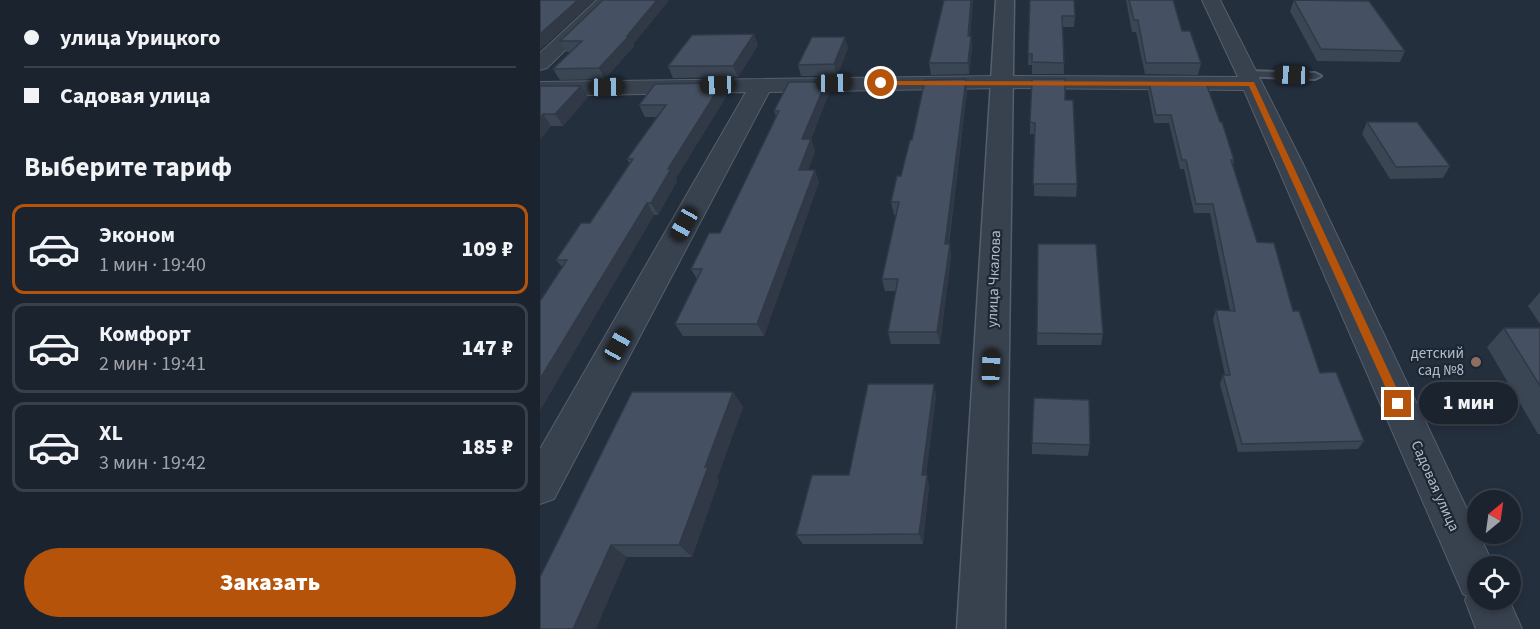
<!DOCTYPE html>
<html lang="ru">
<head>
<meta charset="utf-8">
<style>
	body { margin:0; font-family:"Source Sans 3",sans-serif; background:#242b36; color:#f1f3f6; height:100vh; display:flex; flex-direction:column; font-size:22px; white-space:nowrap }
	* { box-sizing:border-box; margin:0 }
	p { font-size:20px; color:#a0a4aa }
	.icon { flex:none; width:33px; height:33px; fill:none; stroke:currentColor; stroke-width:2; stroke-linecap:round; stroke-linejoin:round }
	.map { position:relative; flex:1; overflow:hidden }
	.panel { display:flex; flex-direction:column; background:#1b232e; width:540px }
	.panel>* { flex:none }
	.guide { display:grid; align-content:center; height:132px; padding:0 24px; background:#1b232e }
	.needle { width:39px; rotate:29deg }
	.buttons { position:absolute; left:927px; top:490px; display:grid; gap:12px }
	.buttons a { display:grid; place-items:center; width:54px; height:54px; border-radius:50%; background:#1b232e; box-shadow:0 3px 9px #0003,0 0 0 2px #39404a; font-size:30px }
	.end { position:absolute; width:27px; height:27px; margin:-14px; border:8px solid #b45309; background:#fff; box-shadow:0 0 0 3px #fff }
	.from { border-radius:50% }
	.bubble { position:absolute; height:42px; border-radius:21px; background:#1b232e; box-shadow:0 3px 9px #0003,0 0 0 2px #39404a; font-size:20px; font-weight:800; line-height:42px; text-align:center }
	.car { position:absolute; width:18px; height:36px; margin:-18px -9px; border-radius:8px; box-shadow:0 0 4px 2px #0007; background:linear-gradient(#222 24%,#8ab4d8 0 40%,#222 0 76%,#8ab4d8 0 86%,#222 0) }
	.guide b { display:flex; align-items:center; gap:21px; height:57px; font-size:22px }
	.guide b+b { border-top:2px solid #39404a }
	.guide i { width:15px; height:15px; background:#f1f3f6 }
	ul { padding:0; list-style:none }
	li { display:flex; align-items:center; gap:18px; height:90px; margin:0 12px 9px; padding:0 12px; border:3px solid #39404a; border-radius:12px }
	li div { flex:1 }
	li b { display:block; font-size:22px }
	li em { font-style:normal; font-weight:800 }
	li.selected { border-color:#b45309 }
	li>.icon { width:54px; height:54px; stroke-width:1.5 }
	h2 { padding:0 24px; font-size:27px; line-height:72px }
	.cta { display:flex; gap:12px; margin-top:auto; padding:12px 24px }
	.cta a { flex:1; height:69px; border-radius:36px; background:#b45309; color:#fff; font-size:24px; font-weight:800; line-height:69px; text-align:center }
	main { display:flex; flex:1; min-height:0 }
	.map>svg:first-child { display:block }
</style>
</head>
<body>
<main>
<section class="panel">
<div class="guide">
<b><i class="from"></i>улица Урицкого</b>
<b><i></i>Садовая улица</b>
</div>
<h2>Выберите тариф</h2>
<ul>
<li class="selected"><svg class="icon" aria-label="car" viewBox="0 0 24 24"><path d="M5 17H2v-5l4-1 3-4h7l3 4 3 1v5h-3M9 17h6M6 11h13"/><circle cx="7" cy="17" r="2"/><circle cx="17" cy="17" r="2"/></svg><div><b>Эконом</b><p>1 мин · 19:40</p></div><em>109 ₽</em></li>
<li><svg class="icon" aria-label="car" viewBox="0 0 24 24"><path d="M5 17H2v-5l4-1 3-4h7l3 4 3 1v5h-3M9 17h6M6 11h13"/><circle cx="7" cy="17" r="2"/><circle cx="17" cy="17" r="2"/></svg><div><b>Комфорт</b><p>2 мин · 19:41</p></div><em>147 ₽</em></li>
<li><svg class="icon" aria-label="car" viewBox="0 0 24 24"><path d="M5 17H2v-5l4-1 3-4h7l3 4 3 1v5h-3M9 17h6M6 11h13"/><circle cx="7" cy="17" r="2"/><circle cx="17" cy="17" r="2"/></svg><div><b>XL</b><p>3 мин · 19:42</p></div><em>185 ₽</em></li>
</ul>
<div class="cta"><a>Заказать</a></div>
</section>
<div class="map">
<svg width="1000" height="629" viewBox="0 0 1000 629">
	<rect width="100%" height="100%" fill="#242f3e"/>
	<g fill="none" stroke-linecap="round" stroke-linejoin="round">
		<defs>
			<path id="service" d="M 705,71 L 775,73 L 781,76 L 775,79 L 701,76 L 701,72 Z"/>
			<path id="minor" d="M 57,0 L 76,0 L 7,68 L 0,70 L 0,53 Z
				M 662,0 L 680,0 L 763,164 L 953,564 L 954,567 L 938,567 L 938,600 L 969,600 L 982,629 L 936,629 L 925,600 L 927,596 L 923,594 L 704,90 L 461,88 L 229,92 L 14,499 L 0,504 L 0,449 L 206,92 L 0,96 L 0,82 L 461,76 L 698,77 Z"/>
			<path id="tertiary" d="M 456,0 L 474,0 L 465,629 L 417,629 Z"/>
		</defs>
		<!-- service casing -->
		<use href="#service" stroke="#565f6c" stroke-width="4"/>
		<!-- minor casing -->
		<use href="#minor" stroke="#565f6c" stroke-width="2"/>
		<!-- tertiary casing -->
		<use href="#tertiary" stroke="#565f6c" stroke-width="3"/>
		<!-- service -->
		<use href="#service" fill="#38414e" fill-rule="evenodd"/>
		<!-- minor -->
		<use href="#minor" fill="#38414e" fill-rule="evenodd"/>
		<!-- tertiary -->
		<use href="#tertiary" fill="#38414e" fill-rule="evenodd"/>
	</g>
	<!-- wall -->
	<path fill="#3b4654" d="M 63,0 L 129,0 L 93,44 L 94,46 L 65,79 L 20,80 L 13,69 L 31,52 L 27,52 L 20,41 Z
		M 404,0 L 433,0 L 430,36 L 431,36 L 432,47 L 429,74 L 391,75 L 389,63 Z
		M 490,0 L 535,16 L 534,27 L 523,27 L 524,74 L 492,74 L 492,65 L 488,65 Z
		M 586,0 L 633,0 L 642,31 L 661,63 L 658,75 L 605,74 L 596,32 L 592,32 Z
		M 754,0 L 865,51 L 860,62 L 777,61 L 750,11 Z
		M 218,45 L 198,77 L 133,78 L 128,66 Z
		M 308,48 L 297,76 L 261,76 L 258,65 Z
		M 426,79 L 427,91 L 409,244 L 411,256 L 400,344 L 351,344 L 348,332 L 356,291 L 345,291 L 342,279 L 356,215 L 354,215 L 351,202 L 361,176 L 372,140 Z
		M 609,83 L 694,160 L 693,166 L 717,242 L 753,311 L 780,373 L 824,441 L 818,449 L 698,452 L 680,384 L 683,375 L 685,375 L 673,319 L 676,310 L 690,311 L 670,213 L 654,213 L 644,169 L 640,169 L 629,123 L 614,123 L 608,91 Z
		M 0,86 L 48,97 L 23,126 L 11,126 L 0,139 Z
		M 289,93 L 271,139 L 275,151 L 268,170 L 279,182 L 224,336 L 143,336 L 135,324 L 157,279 L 151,269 L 180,233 L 236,116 L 234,111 Z
		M 187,95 L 136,178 L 137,181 L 118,215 L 114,215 L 22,267 L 16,260 L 50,223 L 90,164 L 87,159 L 118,117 L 105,117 L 99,105 Z
		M 525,100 L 537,184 L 536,197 L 494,196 L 495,134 L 490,134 L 490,122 Z
		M 827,122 L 910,166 L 903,178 L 850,179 L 822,134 Z
		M 498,244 L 563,334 L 561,345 L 497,345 Z
		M 1000,292 L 1000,324 L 988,306 Z
		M 964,328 L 1000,328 L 1000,434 L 998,434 L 947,347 Z
		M 193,392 L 203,407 L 177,478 L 179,480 L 152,557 L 87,557 L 0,629 Z
		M 396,395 L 386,475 L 389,485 L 383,544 L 263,544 L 256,535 L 309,475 Z
		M 492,443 L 550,445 L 548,456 L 492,454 Z"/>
	<!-- shaded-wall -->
	<path fill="#303945" d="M 38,0 L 55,0 L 0,50 L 0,34 Z
		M 117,0 L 129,0 L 93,44 L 94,46 L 65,79 L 59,68 Z
		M 431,0 L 433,0 L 429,47 L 428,36 Z
		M 214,34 L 218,45 L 198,77 L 193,66 Z
		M 431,36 L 432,47 L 429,74 L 428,63 Z
		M 305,37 L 308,48 L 297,76 L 294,64 Z
		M 426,79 L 427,91 L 407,256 L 405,244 Z
		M 286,82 L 289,93 L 266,151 L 262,139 Z
		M 182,83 L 187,95 L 136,178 L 137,181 L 118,215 L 111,203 L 128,169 Z
		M 41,86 L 48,97 L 23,126 L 15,114 Z
		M 3,114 L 11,126 L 0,139 L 0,118 Z
		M 271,139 L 275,151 L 263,182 L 259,170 Z
		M 275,170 L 279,182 L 224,336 L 217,324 Z
		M 107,203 L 114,215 L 0,411 L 0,379 Z
		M 410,244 L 411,256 L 400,344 L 397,332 Z
		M 394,384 L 396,395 L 385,485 L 382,475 Z
		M 193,392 L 203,407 L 177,478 L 179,480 L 152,557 L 139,545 L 165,467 Z
		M 387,475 L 389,485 L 383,544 L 379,534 Z
		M 71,545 L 87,557 L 56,629 L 33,629 Z"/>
	<!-- building -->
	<path fill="#455162" stroke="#303945" stroke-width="1.5" d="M 0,0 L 38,0 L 0,34 Z
		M 63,0 L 117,0 L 87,36 L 89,36 L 59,68 L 13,69 L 42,41 L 20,41 Z
		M 404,0 L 431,0 L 428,36 L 431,36 L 428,63 L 389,63 Z
		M 490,0 L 534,0 L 535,16 L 522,16 L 524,63 L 492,62 L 492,54 L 488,54 Z
		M 589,0 L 633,0 L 642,31 L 650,31 L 661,63 L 606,63 L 598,20 L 594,20 Z
		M 754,0 L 829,1 L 865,51 L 781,49 Z
		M 214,34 L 193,66 L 128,66 L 152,35 Z
		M 272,37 L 305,37 L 294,64 L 258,65 Z
		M 426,79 L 405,244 L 410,244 L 397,332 L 348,332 L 358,279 L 342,279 L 359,202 L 351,202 L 357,176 L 361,176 L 370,140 L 372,140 L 385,80 Z
		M 492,79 L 525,79 L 525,100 L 533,100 L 537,184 L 493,184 L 495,123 L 490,122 Z
		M 249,82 L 286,82 L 262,139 L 271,139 L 259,170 L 275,170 L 217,324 L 135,324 L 162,269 L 151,269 L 169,233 L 180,233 L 239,111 L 234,111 Z
		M 182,83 L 128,169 L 131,169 L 111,203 L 107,203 L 0,379 L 0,301 L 27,260 L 16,260 L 41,223 L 50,223 L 93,159 L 87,159 L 126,105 L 99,105 L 115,84 Z
		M 609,83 L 666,83 L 680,122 L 682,122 L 694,160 L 691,160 L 717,242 L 734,243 L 753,311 L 759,311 L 780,373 L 796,372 L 824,441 L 702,444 L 683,375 L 690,375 L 676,310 L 695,311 L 673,204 L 656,204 L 646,160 L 642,160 L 631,115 L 616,115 Z
		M 0,86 L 41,86 L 15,114 L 3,114 L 0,118 Z
		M 827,122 L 877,122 L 910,166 L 856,167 Z
		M 498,244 L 556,244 L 563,334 L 497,333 Z
		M 964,328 L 1000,328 L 1000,386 Z
		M 328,384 L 394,384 L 382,475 L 387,475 L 379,534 L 256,535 L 272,475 L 309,475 Z
		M 92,392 L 193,392 L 165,467 L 168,467 L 139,545 L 71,545 L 33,629 L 0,629 L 0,577 Z
		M 494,398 L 549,400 L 550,445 L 492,443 Z"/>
	<!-- route -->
	<path fill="#b45309" d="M 339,81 L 714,82 L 864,404 L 862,408 L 858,409 L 853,404 L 709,86 L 341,85 Z"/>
	<!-- markers -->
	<circle fill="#8d6e63" stroke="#1d2633" stroke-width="2" cx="936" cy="362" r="6"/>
	<g text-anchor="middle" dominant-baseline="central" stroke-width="4.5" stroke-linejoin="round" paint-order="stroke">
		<!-- street labels -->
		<g font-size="15" fill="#b4bcc9" stroke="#1d2633">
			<text transform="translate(454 279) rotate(-88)">улица Чкалова</text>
			<text transform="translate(895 486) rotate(66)">Садовая улица</text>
		</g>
		<!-- poi labels -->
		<g font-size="15" fill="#b4bcc9" stroke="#1d2633" text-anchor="end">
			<text x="924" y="353">детский<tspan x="924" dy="17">сад №8</tspan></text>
		</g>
	</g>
</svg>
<div class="buttons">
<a><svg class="needle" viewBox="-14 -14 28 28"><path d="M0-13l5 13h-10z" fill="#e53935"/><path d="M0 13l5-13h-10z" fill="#a0a4aa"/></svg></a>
<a><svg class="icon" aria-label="locate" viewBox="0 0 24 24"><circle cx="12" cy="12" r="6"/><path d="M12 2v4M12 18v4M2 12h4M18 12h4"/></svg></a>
</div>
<i class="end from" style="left:341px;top:83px"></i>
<i class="end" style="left:858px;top:404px"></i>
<div class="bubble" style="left:879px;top:382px;width:99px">1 мин</div>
<i class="car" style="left:752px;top:75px;rotate:272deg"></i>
<i class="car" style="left:294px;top:83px;rotate:89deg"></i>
<i class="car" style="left:178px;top:85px;rotate:268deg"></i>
<i class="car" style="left:67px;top:87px;rotate:89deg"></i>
<i class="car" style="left:144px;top:224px;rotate:209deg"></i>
<i class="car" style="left:78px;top:345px;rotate:29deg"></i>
<i class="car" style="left:451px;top:367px;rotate:2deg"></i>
</div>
</main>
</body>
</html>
